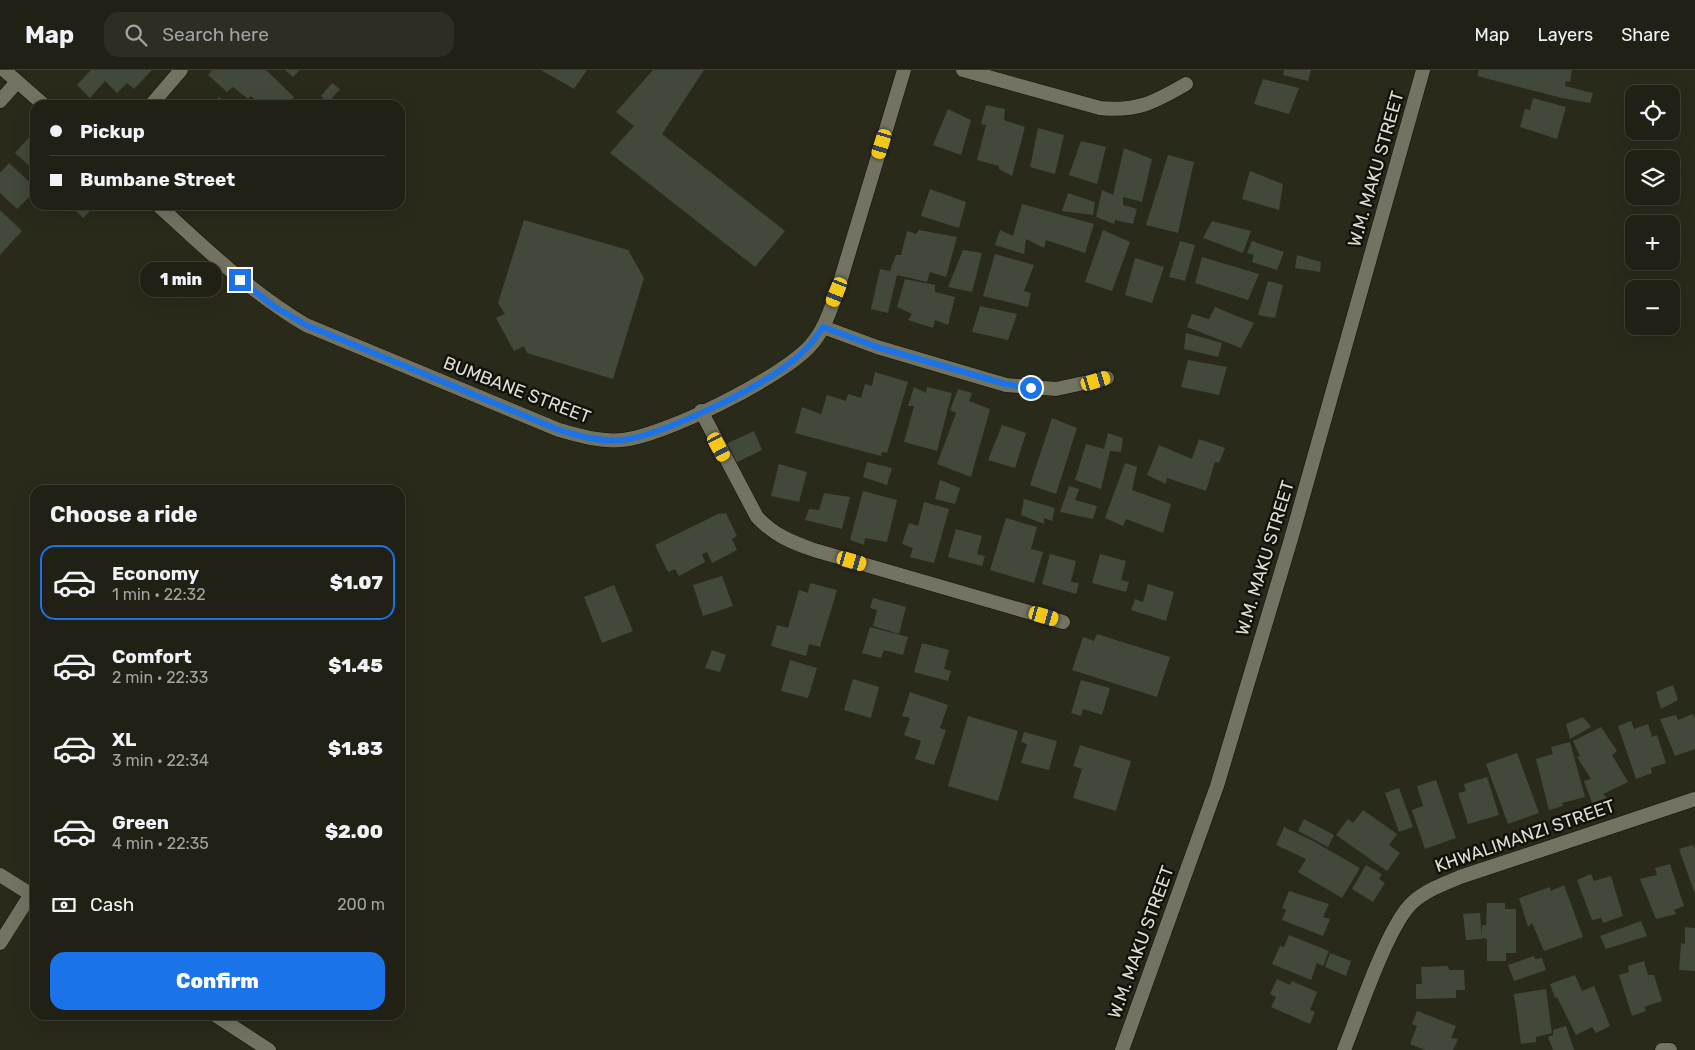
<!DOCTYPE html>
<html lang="en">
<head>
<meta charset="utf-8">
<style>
	body { margin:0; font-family:Rubik,sans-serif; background:#2d2d22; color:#f1f3f6; height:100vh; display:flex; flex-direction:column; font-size:19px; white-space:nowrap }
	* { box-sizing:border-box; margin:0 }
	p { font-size:16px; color:#a2a3a0 }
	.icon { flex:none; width:28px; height:28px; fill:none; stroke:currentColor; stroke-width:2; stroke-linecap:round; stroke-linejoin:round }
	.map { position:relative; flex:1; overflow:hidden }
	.drawer { position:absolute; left:30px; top:415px; width:375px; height:535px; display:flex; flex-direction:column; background:#202014; border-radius:15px; box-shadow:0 5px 20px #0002,0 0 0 1px #3d3e34 }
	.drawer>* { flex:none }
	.hud { position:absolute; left:30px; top:30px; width:375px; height:110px; border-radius:15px; box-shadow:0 5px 20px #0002,0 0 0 1px #3d3e34; display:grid; align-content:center; height:110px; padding:0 20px; background:#202014 }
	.controls { position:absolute; left:1625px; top:15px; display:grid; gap:10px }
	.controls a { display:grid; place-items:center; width:55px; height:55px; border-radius:10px; background:#202014; box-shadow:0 5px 20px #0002,0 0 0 1px #3d3e34; font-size:25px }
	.end { position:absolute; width:22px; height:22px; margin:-11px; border:6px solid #1a73e8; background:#fff; box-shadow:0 0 0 2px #fff }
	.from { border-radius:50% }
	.bubble { position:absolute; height:35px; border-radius:15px; background:#202014; box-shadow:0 5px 20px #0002,0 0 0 1px #3d3e34; font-size:16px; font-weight:800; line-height:35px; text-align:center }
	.car { position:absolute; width:15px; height:30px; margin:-15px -8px; border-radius:6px; box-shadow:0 0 4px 1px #0007; background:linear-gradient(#f5c518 24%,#345 0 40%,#f5c518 0 76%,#345 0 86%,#f5c518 0) }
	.hud b { display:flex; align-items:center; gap:18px; height:48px; font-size:19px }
	.hud b+b { border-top:1px solid #3d3e34 }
	.hud i { width:12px; height:12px; background:#f1f3f6 }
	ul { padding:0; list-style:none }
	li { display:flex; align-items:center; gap:15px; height:75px; margin:0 10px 8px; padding:0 10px; border:2px solid transparent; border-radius:15px }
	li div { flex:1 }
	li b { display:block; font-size:19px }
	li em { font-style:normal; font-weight:800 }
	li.active { border-color:#1a73e8 }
	li>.icon { width:45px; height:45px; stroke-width:1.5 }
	h2 { padding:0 20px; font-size:22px; line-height:60px }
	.pay { display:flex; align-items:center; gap:12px; height:55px; padding:0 20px; font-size:19px }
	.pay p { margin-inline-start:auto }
	.primary-button { display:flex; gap:10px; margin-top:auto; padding:10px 20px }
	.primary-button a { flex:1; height:58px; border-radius:15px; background:#1a73e8; color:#fff; font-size:20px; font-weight:800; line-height:58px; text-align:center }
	header { display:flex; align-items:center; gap:30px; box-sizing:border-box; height:70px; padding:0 25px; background:#202014; border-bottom:1px solid #3d3e34 }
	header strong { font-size:24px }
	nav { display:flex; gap:28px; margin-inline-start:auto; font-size:18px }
	.search { width:350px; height:45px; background:#2d2d22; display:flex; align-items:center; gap:12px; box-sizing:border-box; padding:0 18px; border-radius:15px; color:#a2a3a0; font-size:19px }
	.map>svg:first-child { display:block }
</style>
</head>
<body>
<header>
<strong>Map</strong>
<div class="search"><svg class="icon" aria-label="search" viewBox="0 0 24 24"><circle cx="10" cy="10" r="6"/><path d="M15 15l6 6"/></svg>Search here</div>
<nav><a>Map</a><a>Layers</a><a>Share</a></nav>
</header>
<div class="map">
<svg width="1695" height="980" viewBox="0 0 1695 980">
	<rect width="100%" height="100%" fill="#2a2a1b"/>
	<!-- building -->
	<path fill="#42483a" d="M 91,0 L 152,0 L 134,19 L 127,13 L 117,23 L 105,11 L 90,28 L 77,15 Z
		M 212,0 L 266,0 L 294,27 L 286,35 L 261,35 L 251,26 L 248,29 L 233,17 L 227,22 L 208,5 Z
		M 285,0 L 300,0 L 293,7 Z
		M 541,0 L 587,0 L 574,19 Z
		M 653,0 L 704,0 L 662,64 L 785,161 L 755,197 L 610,83 L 634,56 L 616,42 Z
		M 1284,0 L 1311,0 L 1308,11 L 1283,5 Z
		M 1479,0 L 1572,0 L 1570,12 L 1566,11 L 1565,16 L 1593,23 L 1590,33 L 1562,28 L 1477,6 Z
		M 1263,9 L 1299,18 L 1289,44 L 1254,34 Z
		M 332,13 L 340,19 L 328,33 L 321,26 Z
		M 219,27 L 229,35 L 212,35 Z
		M 1533,28 L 1566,37 L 1557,69 L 1520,57 L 1525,39 L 1530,40 Z
		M 986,35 L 1005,39 L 1004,50 L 1025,57 L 1012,106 L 999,99 L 999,96 L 977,90 L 986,55 L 981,54 Z
		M 948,39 L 971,50 L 961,85 L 933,75 Z
		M 1038,58 L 1064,65 L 1055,104 L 1030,97 Z
		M 31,65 L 35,68 L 35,101 L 15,83 Z
		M 1081,71 L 1106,77 L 1097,114 L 1069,105 Z
		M 1124,78 L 1152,89 L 1142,132 L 1123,127 L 1123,135 L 1137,139 L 1133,154 L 1115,150 L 1114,154 L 1096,147 L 1102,120 L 1113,125 Z
		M 1168,85 L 1194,92 L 1178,163 L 1146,155 Z
		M 9,93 L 35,117 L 35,121 L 17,139 L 0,123 L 0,103 Z
		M 1250,101 L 1283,114 L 1279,140 L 1242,129 Z
		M 930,119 L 966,132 L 959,158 L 921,146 Z
		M 1068,123 L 1095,132 L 1093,145 L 1062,141 Z
		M 1022,134 L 1094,154 L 1085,183 L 1046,170 L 1044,178 L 1026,169 L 1024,184 L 995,175 L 1000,160 L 1013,166 Z
		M 70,135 L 96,135 L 83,148 Z
		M 0,140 L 22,161 L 0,185 Z
		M 524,150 L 628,180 L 644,208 L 613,309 L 527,283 L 524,276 L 514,281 L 496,248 L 505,244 L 498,233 Z
		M 1212,151 L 1251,161 L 1243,183 L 1203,168 Z
		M 919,160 L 957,167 L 946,207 L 930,202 L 927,212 L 897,205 L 888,243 L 871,239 L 880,199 L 890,201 L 896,185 L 901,185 L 907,161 L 916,164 Z
		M 1103,160 L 1130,172 L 1112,221 L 1085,212 Z
		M 1180,171 L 1195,175 L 1185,211 L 1169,207 Z
		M 1252,171 L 1284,182 L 1277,200 L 1252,192 L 1254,185 L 1247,183 Z
		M 963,180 L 982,183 L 972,222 L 948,217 Z
		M 995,184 L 1034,195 L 1024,221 L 1031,223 L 1028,237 L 983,226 Z
		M 1297,185 L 1321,192 L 1320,202 L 1295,198 Z
		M 1202,187 L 1259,204 L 1248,230 L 1195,213 Z
		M 1135,188 L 1164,197 L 1152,233 L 1125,225 Z
		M 905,209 L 935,215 L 935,222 L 955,227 L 948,255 L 935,250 L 933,258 L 908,250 L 912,244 L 897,237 Z
		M 1268,211 L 1283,215 L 1275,248 L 1258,245 Z
		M 980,236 L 1017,244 L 1008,270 L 972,262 Z
		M 1215,237 L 1254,253 L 1241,278 L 1187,257 L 1192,244 L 1209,249 Z
		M 1186,263 L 1222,273 L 1218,287 L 1184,279 Z
		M 1188,290 L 1227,297 L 1219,325 L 1181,317 Z
		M 875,302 L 908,312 L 887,383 L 882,382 L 881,386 L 795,363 L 802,337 L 821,344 L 827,325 L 846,331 L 848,324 L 861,328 L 865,314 L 872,316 Z
		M 914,317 L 926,323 L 927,317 L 952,323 L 937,381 L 904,372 L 914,336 L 908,336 Z
		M 958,319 L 972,323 L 969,331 L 990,339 L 971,407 L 937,394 L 956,343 L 950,340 Z
		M 1052,348 L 1077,358 L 1056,424 L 1030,415 Z
		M 1002,355 L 1026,363 L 1015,398 L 988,390 Z
		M 754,361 L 762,380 L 735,393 L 726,374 Z
		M 1108,363 L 1123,368 L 1121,382 L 1110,381 L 1101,419 L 1075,410 L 1086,374 L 1104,379 Z
		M 1199,369 L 1225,378 L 1219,393 L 1215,392 L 1206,421 L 1167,408 L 1166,414 L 1147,405 L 1159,375 L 1192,389 Z
		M 867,392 L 892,398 L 887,415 L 863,407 Z
		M 1125,393 L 1137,397 L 1132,420 L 1171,434 L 1163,463 L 1126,449 L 1123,456 L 1105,448 Z
		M 779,394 L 807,402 L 799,432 L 771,426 Z
		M 940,410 L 960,418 L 955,434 L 935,429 Z
		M 1069,416 L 1079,419 L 1075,430 L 1097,436 L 1093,449 L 1060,442 Z
		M 863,421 L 897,430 L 887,472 L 865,468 L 864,475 L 850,470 Z
		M 824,423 L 850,427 L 842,459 L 805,450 L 809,439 L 819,440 Z
		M 1024,429 L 1055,438 L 1052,451 L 1044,448 L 1044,454 L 1021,445 Z
		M 924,432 L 949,439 L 934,493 L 910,487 L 913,478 L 902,474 L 909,453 L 918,456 Z
		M 726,443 L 737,466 L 732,469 L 737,480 L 712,493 L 707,482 L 702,484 L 705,492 L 679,506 L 675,499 L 668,502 L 655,475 L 718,444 Z
		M 1006,448 L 1037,457 L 1031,479 L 1043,482 L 1034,513 L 990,500 Z
		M 956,459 L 982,466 L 977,484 L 985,486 L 982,496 L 948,487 Z
		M 1050,484 L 1076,491 L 1071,512 L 1079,513 L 1076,524 L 1042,514 Z
		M 1100,484 L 1126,491 L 1121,510 L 1129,512 L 1126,522 L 1092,513 Z
		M 722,506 L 733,536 L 703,546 L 693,515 Z
		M 810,513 L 837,520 L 820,577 L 809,574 L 806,586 L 771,576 L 777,555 L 788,558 L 799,520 L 808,523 Z
		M 1148,514 L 1174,522 L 1166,551 L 1131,540 L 1135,529 L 1143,532 Z
		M 614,515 L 633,561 L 602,573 L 584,527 Z
		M 873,528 L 906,537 L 899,564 L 873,556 L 877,540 L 870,538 Z
		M 870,557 L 908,567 L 903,585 L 884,580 L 881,588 L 862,583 Z
		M 1097,564 L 1170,587 L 1157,627 L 1072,600 L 1083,567 L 1094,571 Z
		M 922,573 L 949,580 L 944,599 L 951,601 L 948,611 L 914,602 Z
		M 712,580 L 726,585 L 720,602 L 705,598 Z
		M 790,590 L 817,598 L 808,628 L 781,621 Z
		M 853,609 L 879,617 L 871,648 L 844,640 Z
		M 1081,610 L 1110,618 L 1102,645 L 1083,639 L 1081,646 L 1071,643 Z
		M 1673,615 L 1678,630 L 1661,639 L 1656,622 Z
		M 910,622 L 948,635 L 940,658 L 946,660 L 934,695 L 915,689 L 921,671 L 904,665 L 910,648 L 902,646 Z
		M 1693,644 L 1695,648 L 1695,679 L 1675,686 L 1660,649 L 1676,645 L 1678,650 Z
		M 968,646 L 1018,661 L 998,731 L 948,716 Z
		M 1583,647 L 1591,657 L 1570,669 L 1566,654 Z
		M 1631,651 L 1634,659 L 1648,654 L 1652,667 L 1657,665 L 1666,693 L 1651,698 L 1652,703 L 1636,709 L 1618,656 Z
		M 1601,657 L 1617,681 L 1612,685 L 1628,712 L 1603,724 L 1607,728 L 1592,733 L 1584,711 L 1591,709 L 1577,687 L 1580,686 L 1573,671 Z
		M 1024,662 L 1057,671 L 1049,700 L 1021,693 L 1027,674 L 1021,672 Z
		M 1570,672 L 1585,727 L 1562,733 L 1563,736 L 1549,740 L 1536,689 L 1553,684 L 1551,677 Z
		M 1080,675 L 1131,691 L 1116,741 L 1073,728 L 1082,699 L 1073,696 Z
		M 1517,683 L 1539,743 L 1508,754 L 1486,694 Z
		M 1487,707 L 1499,745 L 1468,754 L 1458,723 L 1466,721 L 1464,714 Z
		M 1436,710 L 1456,768 L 1425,779 L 1412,740 L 1423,736 L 1417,716 Z
		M 1399,718 L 1413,757 L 1399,762 L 1385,723 Z
		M 1363,740 L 1397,764 L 1389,775 L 1400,783 L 1387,801 L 1336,765 L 1348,749 L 1353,753 Z
		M 1304,749 L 1334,765 L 1328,777 L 1298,761 Z
		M 1284,757 L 1315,772 L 1310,780 L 1315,772 L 1360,798 L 1342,828 L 1298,802 L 1306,789 L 1276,775 Z
		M 1693,775 L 1695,779 L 1695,824 L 1679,779 Z
		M 1670,794 L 1684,836 L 1674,840 L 1676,844 L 1656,849 L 1640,809 L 1657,805 L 1655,798 Z
		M 1366,795 L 1382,804 L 1379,809 L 1385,813 L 1373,832 L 1352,819 Z
		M 1591,804 L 1594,811 L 1611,806 L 1623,846 L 1603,853 L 1601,848 L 1592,850 L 1577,810 Z
		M 1564,815 L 1583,867 L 1544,881 L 1532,853 L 1528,857 L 1519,828 L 1550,817 L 1551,821 Z
		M 1289,821 L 1329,834 L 1323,847 L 1330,849 L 1323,866 L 1282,850 L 1286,840 L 1282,838 Z
		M 1487,833 L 1505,833 L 1505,839 L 1516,839 L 1516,883 L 1506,883 L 1506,891 L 1487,891 L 1487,869 L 1482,868 L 1482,855 L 1486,855 Z
		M 1480,843 L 1482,869 L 1466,870 L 1463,844 Z
		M 1641,851 L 1647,866 L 1606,879 L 1600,866 Z
		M 1685,857 L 1695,858 L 1695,901 L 1679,900 L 1681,873 L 1685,874 Z
		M 1289,865 L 1329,881 L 1323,896 L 1317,893 L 1311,910 L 1272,894 L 1280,876 L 1284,877 Z
		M 1330,883 L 1351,891 L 1346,906 L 1325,897 Z
		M 1534,886 L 1535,889 L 1542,888 L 1546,900 L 1514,911 L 1508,895 Z
		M 1644,891 L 1648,905 L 1654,905 L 1662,931 L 1644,937 L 1646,941 L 1632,946 L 1619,905 L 1629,902 L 1628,896 Z
		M 1448,896 L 1449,900 L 1464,900 L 1465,920 L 1456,920 L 1456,928 L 1416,929 L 1416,914 L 1422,914 L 1421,897 Z
		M 1575,905 L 1582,921 L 1594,916 L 1610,956 L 1596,963 L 1592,957 L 1576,965 L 1557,927 L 1555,928 L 1550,914 Z
		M 1277,909 L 1290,915 L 1292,911 L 1317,922 L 1310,940 L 1315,942 L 1310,954 L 1271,937 L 1276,927 L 1270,924 Z
		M 1546,919 L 1552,963 L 1536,967 L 1536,972 L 1521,974 L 1514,924 Z
		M 1417,941 L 1456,956 L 1451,968 L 1458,969 L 1453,980 L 1425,980 L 1410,974 L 1417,956 L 1412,954 Z
		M 1566,956 L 1574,980 L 1553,980 L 1548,967 L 1553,965 L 1553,960 Z"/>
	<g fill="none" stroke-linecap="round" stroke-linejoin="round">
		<defs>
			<path id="service" d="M 963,0 L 1100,38 C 1137,42 1155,32 1186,14
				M 151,35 L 181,0
				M 823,257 L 877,277 L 1006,315 L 1056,319 L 1107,308
				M 701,341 L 757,447 C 774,465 791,472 814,480 L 1063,552
				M 0,873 L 31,824
				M 1662,980 L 1670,980"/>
			<path id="minor" d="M 4,0 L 44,35
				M 0,31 L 17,12
				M 158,135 C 205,178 250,222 306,255 L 559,360 C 580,366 600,372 622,370 C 664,366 781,308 810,276 C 824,261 830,241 837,222 L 904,0
				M 1122,980 L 1217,716 L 1291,469 L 1423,0
				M 1344,980 C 1358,946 1388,854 1413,832 C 1427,820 1443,814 1460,807 L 1695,729"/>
			<path id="tertiary" d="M 0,805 L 35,827
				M 215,945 L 269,980"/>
		</defs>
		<!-- service casing -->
		<use href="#service" stroke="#131205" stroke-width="15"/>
		<!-- minor casing -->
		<use href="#minor" stroke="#131205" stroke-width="15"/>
		<!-- tertiary casing -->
		<use href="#tertiary" stroke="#131205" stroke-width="15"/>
		<!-- service -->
		<use href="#service" stroke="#737362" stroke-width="14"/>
		<!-- minor -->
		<use href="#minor" stroke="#737362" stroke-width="14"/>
		<!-- tertiary -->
		<use href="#tertiary" stroke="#737362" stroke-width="14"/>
	</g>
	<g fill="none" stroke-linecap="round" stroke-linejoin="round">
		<!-- route -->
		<path stroke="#1a73e8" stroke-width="6" d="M 240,210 L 275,237 L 306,255 L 559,360 C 580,366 600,372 622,370 C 661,366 759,318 790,293 C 804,283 814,271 823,257 L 877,277 L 1006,314 L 1031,318"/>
	</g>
	<g text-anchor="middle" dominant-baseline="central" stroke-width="5" stroke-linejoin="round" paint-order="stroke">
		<!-- street labels -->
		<g font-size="18" fill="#ddddd3" stroke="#12120b">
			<text transform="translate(1376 99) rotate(-74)">W.M. MAKU STREET</text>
			<text transform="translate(517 320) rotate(21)">BUMBANE STREET</text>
			<text transform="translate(1265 488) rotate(-73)">W.M. MAKU STREET</text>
			<text transform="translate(1525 766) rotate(-19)">KHWALIMANZI STREET</text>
			<text transform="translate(1141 872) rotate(-70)">W.M. MAKU STREET</text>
		</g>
	</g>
</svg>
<div class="controls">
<a><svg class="icon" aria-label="locate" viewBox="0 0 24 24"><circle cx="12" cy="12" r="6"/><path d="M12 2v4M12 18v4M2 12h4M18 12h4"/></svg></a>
<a><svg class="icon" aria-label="layers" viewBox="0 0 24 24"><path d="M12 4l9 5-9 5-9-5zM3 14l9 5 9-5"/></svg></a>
<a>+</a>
<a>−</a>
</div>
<i class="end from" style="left:1031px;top:318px"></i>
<i class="end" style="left:240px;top:210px"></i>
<div class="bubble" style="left:140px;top:192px;width:82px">1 min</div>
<i class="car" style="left:882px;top:74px;rotate:197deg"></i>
<i class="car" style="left:837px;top:222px;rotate:202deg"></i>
<i class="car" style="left:1096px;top:311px;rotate:73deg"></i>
<i class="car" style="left:719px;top:377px;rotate:152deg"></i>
<i class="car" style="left:852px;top:491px;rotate:106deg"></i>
<i class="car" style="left:1044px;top:546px;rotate:106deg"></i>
<div class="hud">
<b><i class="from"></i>Pickup</b>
<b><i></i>Bumbane Street</b>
</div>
<section class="drawer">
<h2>Choose a ride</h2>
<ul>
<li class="active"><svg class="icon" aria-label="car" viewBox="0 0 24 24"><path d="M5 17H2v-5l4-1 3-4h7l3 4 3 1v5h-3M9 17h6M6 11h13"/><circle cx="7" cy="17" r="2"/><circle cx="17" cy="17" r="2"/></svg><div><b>Economy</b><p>1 min · 22:32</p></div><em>$1.07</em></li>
<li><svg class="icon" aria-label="car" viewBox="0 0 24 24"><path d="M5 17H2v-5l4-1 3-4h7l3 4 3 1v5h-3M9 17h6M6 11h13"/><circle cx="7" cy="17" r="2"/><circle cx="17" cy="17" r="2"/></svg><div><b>Comfort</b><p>2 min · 22:33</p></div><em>$1.45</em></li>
<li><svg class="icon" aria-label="car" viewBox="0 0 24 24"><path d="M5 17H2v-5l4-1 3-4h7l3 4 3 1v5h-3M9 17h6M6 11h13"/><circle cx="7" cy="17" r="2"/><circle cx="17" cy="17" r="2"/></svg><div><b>XL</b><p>3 min · 22:34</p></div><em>$1.83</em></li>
<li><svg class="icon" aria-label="car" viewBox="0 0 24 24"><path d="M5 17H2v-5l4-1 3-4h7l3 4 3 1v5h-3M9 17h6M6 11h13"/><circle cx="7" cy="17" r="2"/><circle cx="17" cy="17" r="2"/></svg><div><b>Green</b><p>4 min · 22:35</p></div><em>$2.00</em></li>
</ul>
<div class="pay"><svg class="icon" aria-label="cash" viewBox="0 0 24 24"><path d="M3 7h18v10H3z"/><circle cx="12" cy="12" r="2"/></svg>Cash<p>200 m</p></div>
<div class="primary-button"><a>Confirm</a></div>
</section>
</div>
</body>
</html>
